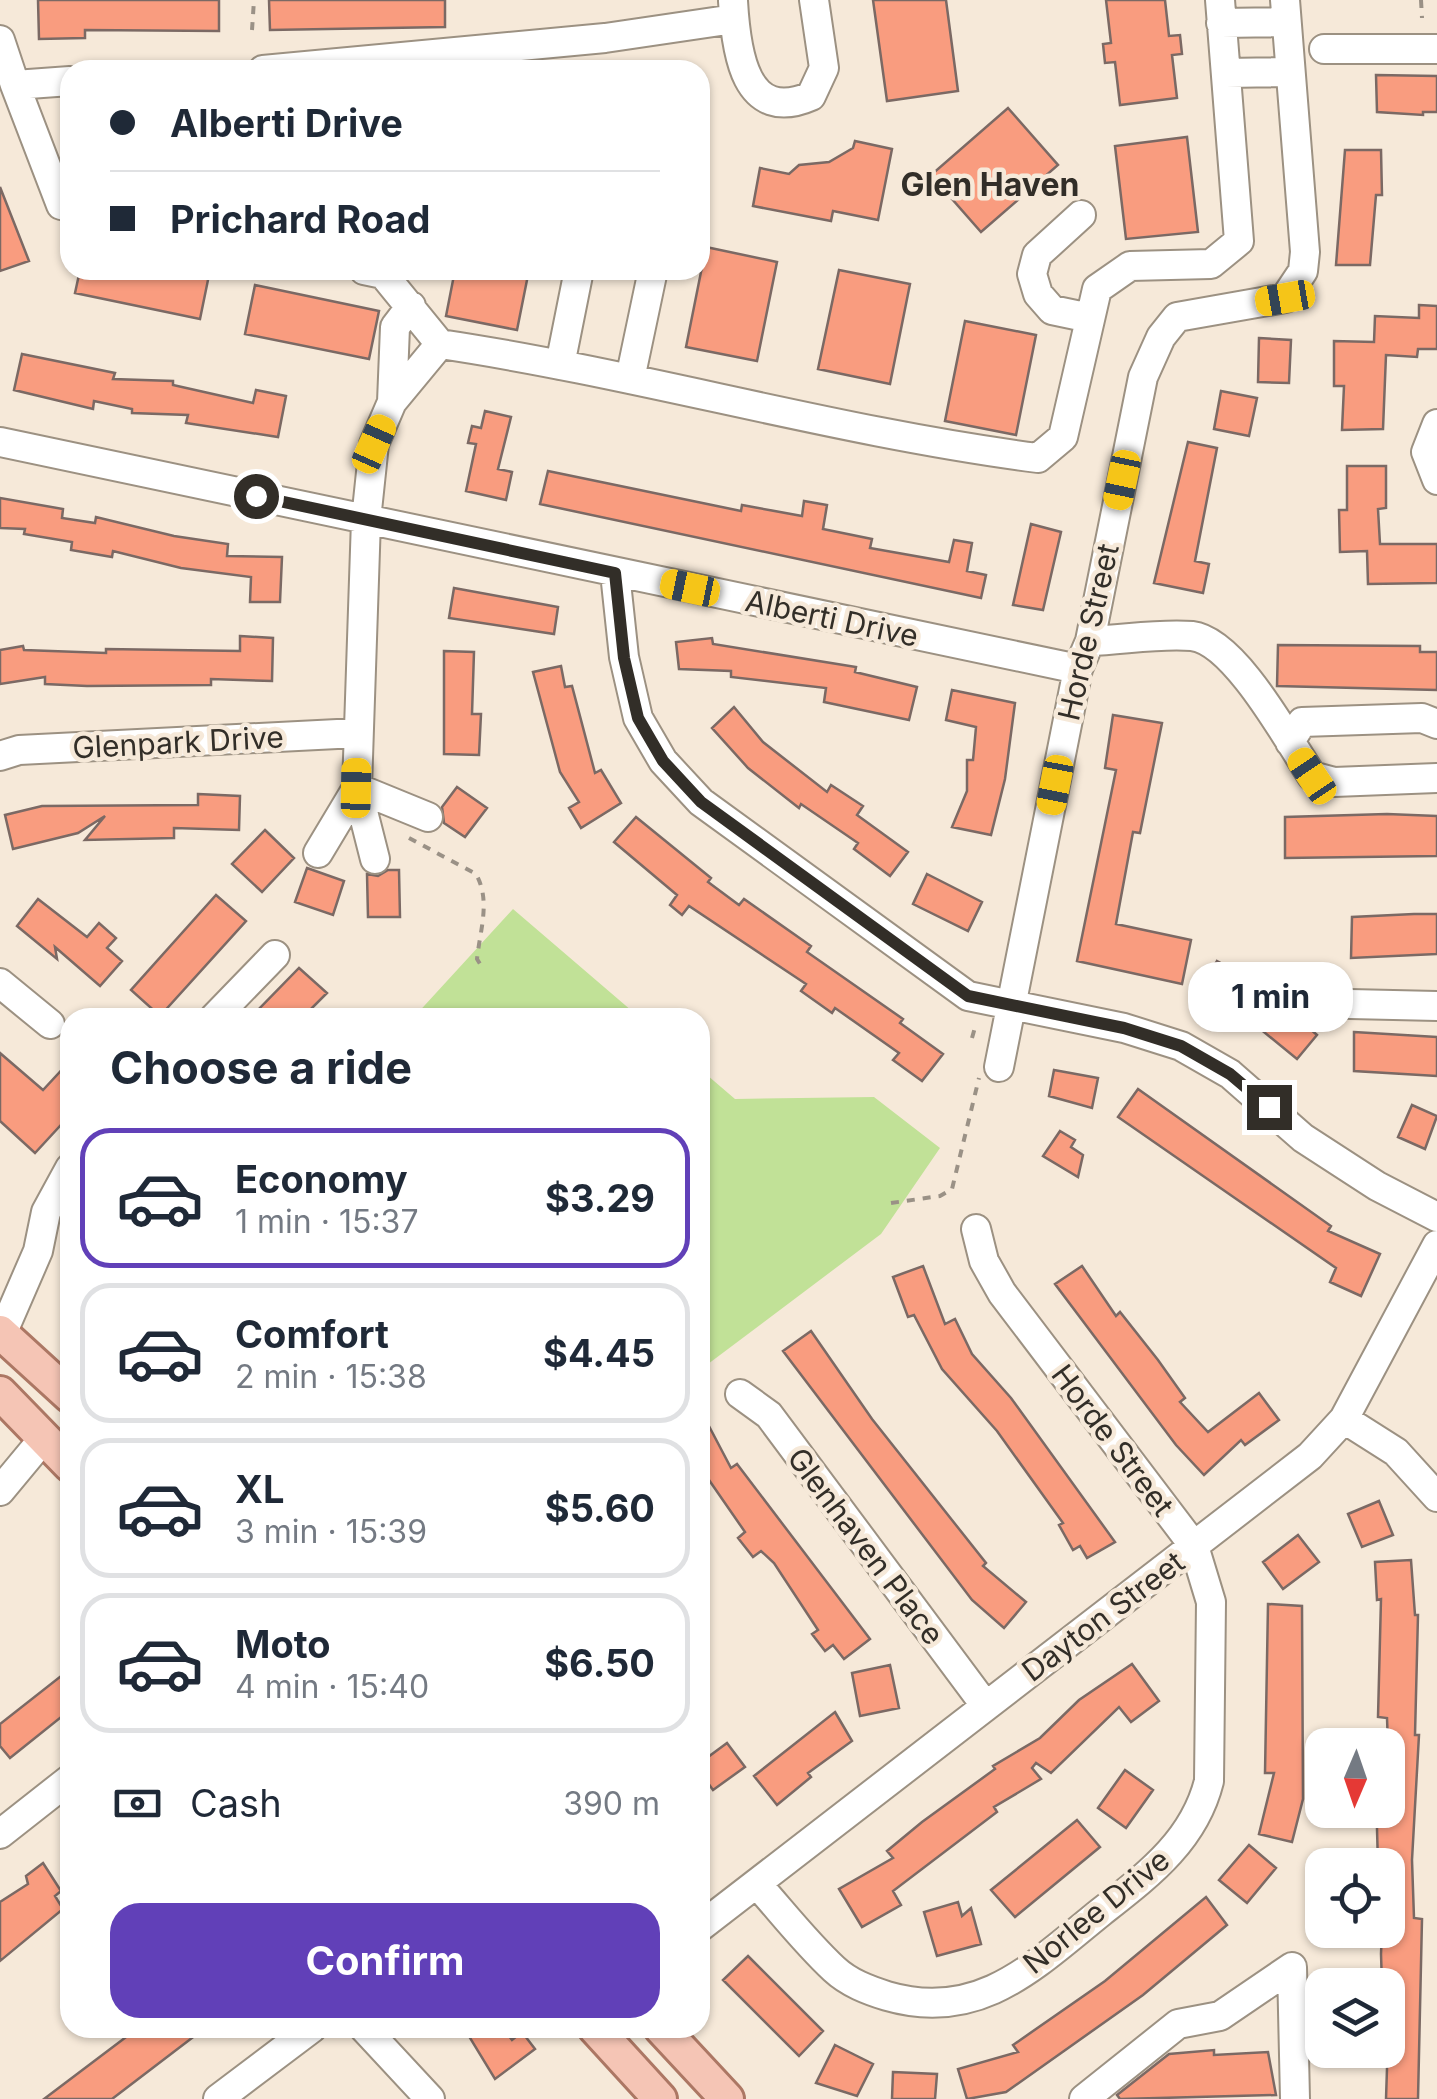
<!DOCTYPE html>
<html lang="en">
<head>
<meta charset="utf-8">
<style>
	body { margin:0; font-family:Inter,sans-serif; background:#f6f6f7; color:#1f2937; height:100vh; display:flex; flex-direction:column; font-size:38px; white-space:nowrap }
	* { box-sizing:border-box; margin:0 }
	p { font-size:32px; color:#747a83 }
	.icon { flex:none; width:55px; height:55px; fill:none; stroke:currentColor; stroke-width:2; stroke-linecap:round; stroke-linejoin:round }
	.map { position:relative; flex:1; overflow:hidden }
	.panel { position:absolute; left:60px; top:1008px; width:650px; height:1030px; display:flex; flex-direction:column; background:#fff; border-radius:30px; box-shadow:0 2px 8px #0004 }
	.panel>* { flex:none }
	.guide { position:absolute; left:60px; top:60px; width:650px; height:220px; border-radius:30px; box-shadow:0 2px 8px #0004; display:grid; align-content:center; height:220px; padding:0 50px; background:#fff }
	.needle { width:65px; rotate:182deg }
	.tools { position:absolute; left:1305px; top:1728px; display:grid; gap:20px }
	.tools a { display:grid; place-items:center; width:100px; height:100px; border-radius:20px; background:#fff; box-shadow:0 2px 8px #0004; font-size:50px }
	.end { position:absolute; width:45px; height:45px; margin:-22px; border:12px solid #322e28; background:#fff; box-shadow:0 0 0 5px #fff }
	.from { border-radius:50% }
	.bubble { position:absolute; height:70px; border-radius:30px; background:#fff; box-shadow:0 2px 8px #0004; font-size:32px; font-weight:700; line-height:70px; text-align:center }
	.car { position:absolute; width:30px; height:60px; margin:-30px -15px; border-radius:12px; box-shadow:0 0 8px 2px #0007; background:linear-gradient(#f5c518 24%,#345 0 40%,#f5c518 0 76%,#345 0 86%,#f5c518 0) }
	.guide b { display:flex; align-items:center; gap:35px; height:95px; font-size:38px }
	.guide b+b { border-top:2px solid #e0e1e3 }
	.guide i { width:25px; height:25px; background:#1f2937 }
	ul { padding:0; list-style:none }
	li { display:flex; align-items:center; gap:30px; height:140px; margin:0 20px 15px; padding:0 30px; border:5px solid #e0e1e3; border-radius:30px }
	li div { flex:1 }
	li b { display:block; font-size:38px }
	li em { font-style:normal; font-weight:700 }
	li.current { border-color:#6140b8 }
	li>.icon { width:90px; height:90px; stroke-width:1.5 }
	h2 { padding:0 50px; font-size:45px; line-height:120px }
	.pay { display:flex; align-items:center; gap:25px; height:110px; padding:0 50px; font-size:38px }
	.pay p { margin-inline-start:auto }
	.action { display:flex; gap:20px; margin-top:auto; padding:20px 50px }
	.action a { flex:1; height:115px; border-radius:30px; background:#6140b8; color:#fff; font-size:40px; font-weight:700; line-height:115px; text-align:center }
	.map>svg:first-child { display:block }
</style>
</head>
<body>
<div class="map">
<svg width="1437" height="2099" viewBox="0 0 1437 2099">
	<rect width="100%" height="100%" fill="#f6e9d9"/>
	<!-- green -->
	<path fill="#c1e197" d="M 513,909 L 639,1017 L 414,1017 Z
		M 700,1069 L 735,1099 L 874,1097 L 940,1148 L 881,1234 L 700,1370 Z"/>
	<!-- building -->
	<path fill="#f99c7f" stroke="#7b6964" stroke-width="2.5" d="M 38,0 L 219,0 L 219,31 L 85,30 L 85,38 L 39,39 Z
		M 269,0 L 445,0 L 445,27 L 270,30 Z
		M 873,0 L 946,0 L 958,91 L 887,101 Z
		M 1106,0 L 1165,0 L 1169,36 L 1180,35 L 1182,54 L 1172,55 L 1177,98 L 1120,105 L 1115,62 L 1105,63 L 1103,44 L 1111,43 Z
		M 1376,75 L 1437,76 L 1437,112 L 1423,112 L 1423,115 L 1377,112 Z
		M 1008,108 L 1058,165 L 981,232 L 931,175 Z
		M 1187,137 L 1198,232 L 1126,239 L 1115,146 Z
		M 855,141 L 892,149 L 878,220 L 833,211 L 831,221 L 753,206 L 760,168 L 789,174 L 799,165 L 829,162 L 853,148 Z
		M 1345,150 L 1381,150 L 1382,195 L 1376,195 L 1370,265 L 1336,265 Z
		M 0,187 L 29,261 L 0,271 Z
		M 706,247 L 777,262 L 757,361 L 686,347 Z
		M 80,270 L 183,270 L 209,275 L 200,319 L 75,293 Z
		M 455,270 L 529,270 L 517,330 L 446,316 Z
		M 839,270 L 910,284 L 890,384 L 818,369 Z
		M 255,285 L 379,311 L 369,359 L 245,334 Z
		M 1419,305 L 1437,306 L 1437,349 L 1418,349 L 1417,357 L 1386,355 L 1383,429 L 1342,430 L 1344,386 L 1334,386 L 1334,341 L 1374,342 L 1375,316 L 1419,318 Z
		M 965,321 L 1036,335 L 1016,435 L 945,421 Z
		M 1259,338 L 1291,340 L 1289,383 L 1258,382 Z
		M 22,354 L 115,373 L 113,379 L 173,381 L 173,385 L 253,403 L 256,390 L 286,396 L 278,437 L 186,423 L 188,415 L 132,413 L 132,409 L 94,401 L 93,409 L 14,390 Z
		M 1221,391 L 1257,398 L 1249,436 L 1214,429 Z
		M 485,411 L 511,417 L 498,469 L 512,472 L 506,500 L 466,491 L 476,444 L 468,443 L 472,426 L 481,428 Z
		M 1188,442 L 1217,448 L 1195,561 L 1209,564 L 1203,593 L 1154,583 Z
		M 1347,466 L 1386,466 L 1386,508 L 1378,509 L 1380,544 L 1437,544 L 1437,583 L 1368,584 L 1367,551 L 1340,552 L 1339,510 L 1347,510 Z
		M 548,471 L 741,511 L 742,505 L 802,516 L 804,501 L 827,505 L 823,529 L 872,539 L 870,548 L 949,562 L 954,540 L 972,543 L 967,571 L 986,575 L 981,598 L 540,504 Z
		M 0,498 L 63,509 L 62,518 L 95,523 L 96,517 L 174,536 L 228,544 L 227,556 L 282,557 L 280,602 L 250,602 L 251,577 L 181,568 L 113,551 L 112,557 L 71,550 L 72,542 L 24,534 L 25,529 L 0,528 Z
		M 1031,524 L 1061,532 L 1043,610 L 1013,605 Z
		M 454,588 L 558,607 L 554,634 L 449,618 Z
		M 240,636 L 273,638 L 272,681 L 211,679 L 211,685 L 87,686 L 45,684 L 45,677 L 0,684 L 0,650 L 23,646 L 24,650 L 106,653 L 106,649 L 240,651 Z
		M 712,638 L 713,644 L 856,667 L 855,672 L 917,687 L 909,720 L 824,702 L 826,688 L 731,677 L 731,671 L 679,669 L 676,642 Z
		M 1278,645 L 1420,646 L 1420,652 L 1437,652 L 1437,690 L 1277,686 Z
		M 444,651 L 474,652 L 472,714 L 481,714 L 479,755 L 444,754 Z
		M 561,666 L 565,687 L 572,686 L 595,773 L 601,770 L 621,803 L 581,828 L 569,808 L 579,802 L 560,772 L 533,672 Z
		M 952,690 L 1015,703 L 1005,779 L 991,835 L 952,827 L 967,791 L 967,760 L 973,760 L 976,727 L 946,720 Z
		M 734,707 L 763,742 L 827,792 L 831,785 L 863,806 L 857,815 L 908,852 L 890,876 L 854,849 L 858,843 L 801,804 L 799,808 L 748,768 L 712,728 Z
		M 1113,715 L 1162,723 L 1140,833 L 1133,832 L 1116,924 L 1191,940 L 1182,984 L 1077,961 L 1116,770 L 1105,768 Z
		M 457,787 L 487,808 L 465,837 L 444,823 L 442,807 Z
		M 198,794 L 240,796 L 239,830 L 174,828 L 174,838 L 85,840 L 105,816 L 78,833 L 13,849 L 5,815 L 42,806 L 198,805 Z
		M 1387,814 L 1437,816 L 1437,856 L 1285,858 L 1285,817 Z
		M 636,817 L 711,878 L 708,882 L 739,905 L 744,899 L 811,946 L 807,952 L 903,1019 L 900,1023 L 943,1054 L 922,1081 L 893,1060 L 899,1053 L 835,1008 L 832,1013 L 801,991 L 806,984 L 689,906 L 682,915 L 670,905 L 677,895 L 614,842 Z
		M 265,830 L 294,858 L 262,892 L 232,864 Z
		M 307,868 L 344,881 L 333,915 L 295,902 Z
		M 388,870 L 399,870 L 400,917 L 368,917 L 367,874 L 378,876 Z
		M 927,874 L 982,902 L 968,931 L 913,904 Z
		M 216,895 L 246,921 L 160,1016 L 131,990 Z
		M 38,899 L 87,937 L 99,923 L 116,938 L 107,948 L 122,961 L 100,986 L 55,947 L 57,959 L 17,926 Z
		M 1414,914 L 1437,914 L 1437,954 L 1351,958 L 1352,917 Z
		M 1217,961 L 1258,983 L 1317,1035 L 1297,1059 L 1242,1014 L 1200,991 Z
		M 299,968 L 327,993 L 302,1018 L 250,1018 Z
		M 1354,1032 L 1437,1037 L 1437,1076 L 1354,1071 Z
		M 0,1053 L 43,1090 L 70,1061 L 70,1115 L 35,1153 L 0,1121 Z
		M 1054,1070 L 1098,1078 L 1092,1108 L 1049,1096 Z
		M 1138,1089 L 1331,1226 L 1328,1231 L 1380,1254 L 1361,1296 L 1330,1282 L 1336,1268 L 1118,1117 Z
		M 1412,1105 L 1437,1116 L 1425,1149 L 1398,1137 Z
		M 1060,1131 L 1075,1140 L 1071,1147 L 1083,1155 L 1078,1177 L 1043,1156 Z
		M 923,1266 L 945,1324 L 955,1319 L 972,1354 L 1011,1398 L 1115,1542 L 1087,1558 L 1080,1546 L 1073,1550 L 1059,1525 L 1063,1523 L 997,1431 L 942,1369 L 914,1315 L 908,1317 L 893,1277 Z
		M 1082,1266 L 1116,1316 L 1120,1312 L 1158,1360 L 1185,1398 L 1180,1402 L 1208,1432 L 1259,1393 L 1279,1420 L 1245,1445 L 1241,1440 L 1204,1475 L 1176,1445 L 1055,1284 Z
		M 811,1331 L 872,1419 L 986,1563 L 983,1566 L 1026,1602 L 1004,1628 L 972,1600 L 783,1351 Z
		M 700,1409 L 731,1468 L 737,1464 L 870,1639 L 844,1659 L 833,1645 L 825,1651 L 812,1634 L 818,1630 L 774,1563 L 761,1551 L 753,1557 L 738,1538 L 745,1532 L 700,1467 Z
		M 1379,1501 L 1393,1535 L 1362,1547 L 1348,1514 Z
		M 1298,1535 L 1319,1562 L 1283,1589 L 1263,1562 Z
		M 1411,1560 L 1415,1615 L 1418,1615 L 1415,1735 L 1419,1735 L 1412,1860 L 1414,1918 L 1422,1919 L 1418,2099 L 1386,2099 L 1389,2007 L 1388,1985 L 1382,1985 L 1381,1954 L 1382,1930 L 1388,1930 L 1388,1865 L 1378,1865 L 1377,1829 L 1377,1810 L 1388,1810 L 1388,1745 L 1387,1718 L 1378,1717 L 1381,1599 L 1377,1600 L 1375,1562 Z
		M 1268,1604 L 1302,1606 L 1303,1799 L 1292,1842 L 1259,1834 L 1274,1773 L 1265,1773 Z
		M 1132,1664 L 1159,1701 L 1131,1722 L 1119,1707 L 1051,1773 L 1036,1763 L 1032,1768 L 1041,1779 L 994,1807 L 997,1812 L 893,1891 L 901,1905 L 862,1927 L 839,1889 L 893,1858 L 887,1851 L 922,1822 L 995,1769 L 993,1766 L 1040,1738 L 1079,1700 Z
		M 890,1665 L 899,1708 L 860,1716 L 852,1673 Z
		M 70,1669 L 70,1710 L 10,1758 L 0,1746 L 0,1724 Z
		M 835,1712 L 852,1741 L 808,1773 L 811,1777 L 777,1805 L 754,1776 Z
		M 727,1743 L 745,1767 L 713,1790 L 700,1772 L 700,1763 Z
		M 1125,1770 L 1153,1790 L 1126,1828 L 1098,1808 Z
		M 1077,1820 L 1100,1847 L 1015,1917 L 991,1890 Z
		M 1249,1845 L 1276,1868 L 1247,1903 L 1219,1880 Z
		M 43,1863 L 61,1891 L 55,1896 L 63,1909 L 0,1961 L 0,1902 L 28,1884 L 26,1876 Z
		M 1206,1897 L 1227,1925 L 1143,1995 L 1006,2092 L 967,2099 L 958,2069 L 1018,2052 L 1013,2045 L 1105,1981 Z
		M 958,1902 L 962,1916 L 971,1908 L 981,1944 L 937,1956 L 924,1912 Z
		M 748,1956 L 823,2031 L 799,2056 L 723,1980 Z
		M 138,2028 L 205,2028 L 112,2099 L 44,2099 Z
		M 464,2028 L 503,2028 L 512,2040 L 522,2032 L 535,2049 L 495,2079 Z
		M 835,2045 L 873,2064 L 857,2096 L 816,2083 Z
		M 1214,2050 L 1214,2055 L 1268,2052 L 1276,2095 L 1120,2099 L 1117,2095 L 1169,2054 Z
		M 893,2072 L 937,2074 L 935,2099 L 892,2099 Z"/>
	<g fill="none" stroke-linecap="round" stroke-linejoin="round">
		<defs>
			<path id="minor" d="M 733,1 C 736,52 745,125 811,96 L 824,68 L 814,0
				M 1221,23 L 1286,22
				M 0,40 L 15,85
				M 1324,49 L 1437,49
				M 263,70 L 605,38 L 734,19
				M 1226,73 L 1290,72
				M 70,81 L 15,85 L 61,205 L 70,207
				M 1081,215 L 1037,255 L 1032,274 L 1038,294 L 1052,310 L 1090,318
				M 364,270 L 383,274 L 440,344 C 641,374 836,432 1038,458 L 1063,437 L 1097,289 L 1130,266 L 1211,264 L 1239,241 L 1220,0
				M 560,365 L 579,270
				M 630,379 L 653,270
				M 392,402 L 395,327 L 411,306
				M 1437,424 L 1426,452 L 1437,480
				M 0,442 L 1078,669
				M 615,573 L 624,657 L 638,718 L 663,761 L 701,802 L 968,996 L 1124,1028 L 1181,1046 L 1230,1074 L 1303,1138 L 1377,1186 L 1437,1217
				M 1090,641 C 1123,640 1159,633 1192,636 C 1235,641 1288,740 1312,776 L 1334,782 L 1437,778
				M 1290,742 L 1302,722 L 1422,718 L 1437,724
				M 0,756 L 19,750 L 357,733
				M 357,788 L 428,817
				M 318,853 L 357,788
				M 375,859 L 357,788 L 366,520 L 374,444 L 392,402 L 440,344
				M 0,983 L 50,1024
				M 1350,1004 L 1437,1006
				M 214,1018 L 275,955
				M 999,1067 L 1078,669 L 1090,641 L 1143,377 L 1161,337 L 1177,317 L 1285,298 L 1303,271 L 1305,252 L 1285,0
				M 2,1334 L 38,1251 L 46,1212 L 70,1168
				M 740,1394 L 769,1415 L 985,1705
				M 1344,1419 L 1396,1452 L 1437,1497
				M 0,1491 L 44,1438
				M 0,1834 L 70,1779
				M 757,1884 C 782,1912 806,1943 834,1969 C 849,1983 868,1990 887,1996 C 979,2023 1034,1966 1101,1912 C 1148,1875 1194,1841 1209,1781 L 1211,1602 L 1194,1546 L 1002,1293 L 984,1261 L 976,1229
				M 700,1927 L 1310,1456 L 1344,1419 L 1437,1245
				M 364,2028 L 430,2099
				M 218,2099 L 312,2028
				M 1084,2099 L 1178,2024 L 1220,2016 L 1292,1967 L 1295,2099"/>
			<path id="major" d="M 0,1332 L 70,1396
				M 0,1393 L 70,1465
				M 595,2028 L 660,2099
				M 661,2028 L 727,2099"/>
		</defs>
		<!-- minor casing -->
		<use href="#minor" stroke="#9c9182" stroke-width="32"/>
		<!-- major casing -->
		<use href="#major" stroke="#ac7764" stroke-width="38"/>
		<!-- path -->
		<path stroke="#9a9186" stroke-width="4" stroke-dasharray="8 8" stroke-linecap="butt" d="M 1421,0 L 1422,18
			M 252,30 L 254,0
			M 409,838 L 476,874 C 491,901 480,930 477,959 L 482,967
			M 972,1038 L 976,1024
			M 891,1203 L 940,1196 L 952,1189 L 979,1078"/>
		<!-- minor -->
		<use href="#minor" stroke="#fff" stroke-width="28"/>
		<!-- major -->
		<use href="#major" stroke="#f5c5b5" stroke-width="32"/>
	</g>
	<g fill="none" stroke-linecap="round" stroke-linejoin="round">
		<!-- route -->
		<path stroke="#322e28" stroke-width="12" d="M 256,496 L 615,573 L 624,658 L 638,718 L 663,761 L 701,802 L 968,996 L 1124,1028 L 1181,1046 L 1230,1074 L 1269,1107"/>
	</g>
	<g text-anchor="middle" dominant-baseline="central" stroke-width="9" stroke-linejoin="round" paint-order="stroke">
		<!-- street labels -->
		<g font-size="30" fill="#322e28" stroke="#f6e9d9">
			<text transform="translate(832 618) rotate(12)">Alberti Drive</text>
			<text transform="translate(1088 632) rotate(-77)">Horde Street</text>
			<text transform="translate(178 742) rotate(-3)">Glenpark Drive</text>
			<text transform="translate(1113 1440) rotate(53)">Horde Street</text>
			<text transform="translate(866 1546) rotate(53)">Glenhaven Place</text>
			<text transform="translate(1103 1616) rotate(-37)">Dayton Street</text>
			<text transform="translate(1096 1911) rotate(-39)">Norlee Drive</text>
		</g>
		<!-- neighbourhood labels -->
		<g font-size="32" font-weight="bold" fill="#322e28" stroke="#f6e9d9">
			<text x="990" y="184">Glen Haven</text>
		</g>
	</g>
</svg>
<div class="tools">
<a><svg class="needle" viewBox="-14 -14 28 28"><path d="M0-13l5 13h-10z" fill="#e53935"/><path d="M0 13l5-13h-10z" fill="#747a83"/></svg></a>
<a><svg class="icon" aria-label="locate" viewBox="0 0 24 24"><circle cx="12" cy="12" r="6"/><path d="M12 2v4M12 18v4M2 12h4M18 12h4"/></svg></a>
<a><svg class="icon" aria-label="layers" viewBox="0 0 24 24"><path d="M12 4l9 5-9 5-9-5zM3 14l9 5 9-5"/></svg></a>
</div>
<i class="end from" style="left:256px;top:496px"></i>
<i class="end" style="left:1269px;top:1107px"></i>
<div class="bubble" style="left:1188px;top:962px;width:165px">1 min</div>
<i class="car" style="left:1285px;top:298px;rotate:260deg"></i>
<i class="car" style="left:374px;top:444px;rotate:24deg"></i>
<i class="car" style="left:1122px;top:480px;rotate:192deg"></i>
<i class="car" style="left:690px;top:588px;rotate:282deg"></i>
<i class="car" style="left:1312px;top:776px;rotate:326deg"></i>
<i class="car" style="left:1055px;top:785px;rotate:191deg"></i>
<i class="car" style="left:356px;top:788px;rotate:1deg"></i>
<div class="guide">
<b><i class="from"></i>Alberti Drive</b>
<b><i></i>Prichard Road</b>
</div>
<section class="panel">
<h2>Choose a ride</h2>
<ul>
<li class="current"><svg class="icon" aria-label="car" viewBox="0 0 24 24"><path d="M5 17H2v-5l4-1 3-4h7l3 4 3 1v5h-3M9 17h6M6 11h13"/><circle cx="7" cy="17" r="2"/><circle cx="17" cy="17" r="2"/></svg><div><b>Economy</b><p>1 min · 15:37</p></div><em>$3.29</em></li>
<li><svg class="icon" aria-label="car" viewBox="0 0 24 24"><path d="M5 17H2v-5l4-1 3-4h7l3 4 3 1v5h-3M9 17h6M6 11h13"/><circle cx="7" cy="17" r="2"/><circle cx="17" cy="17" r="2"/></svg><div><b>Comfort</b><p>2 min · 15:38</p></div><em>$4.45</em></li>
<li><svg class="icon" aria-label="car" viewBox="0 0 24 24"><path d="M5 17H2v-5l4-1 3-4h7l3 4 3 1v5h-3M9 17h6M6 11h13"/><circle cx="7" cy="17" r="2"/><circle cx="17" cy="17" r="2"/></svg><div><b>XL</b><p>3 min · 15:39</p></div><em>$5.60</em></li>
<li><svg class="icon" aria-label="car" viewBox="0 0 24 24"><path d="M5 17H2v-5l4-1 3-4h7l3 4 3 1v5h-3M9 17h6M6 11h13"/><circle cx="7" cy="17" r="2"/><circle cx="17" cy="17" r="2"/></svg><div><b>Moto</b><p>4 min · 15:40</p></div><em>$6.50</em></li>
</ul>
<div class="pay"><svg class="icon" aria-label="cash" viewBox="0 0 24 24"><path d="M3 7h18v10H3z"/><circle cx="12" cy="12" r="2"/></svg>Cash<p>390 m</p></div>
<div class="action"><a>Confirm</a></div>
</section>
</div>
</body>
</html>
